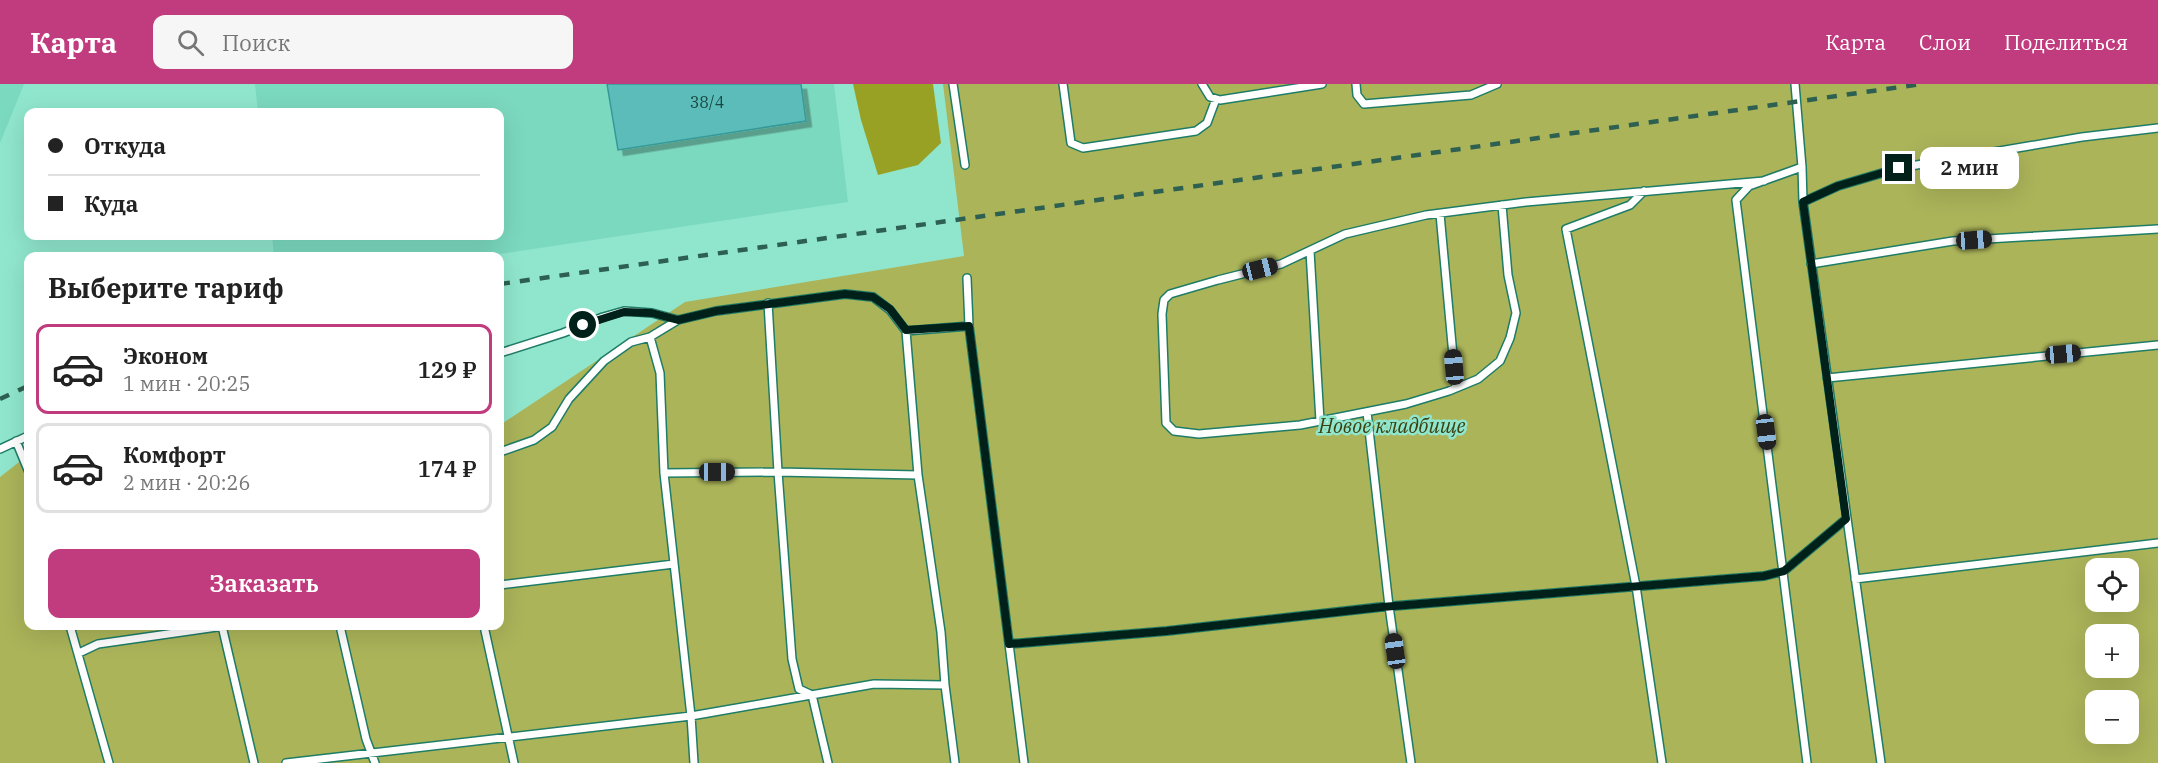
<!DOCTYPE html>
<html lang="ru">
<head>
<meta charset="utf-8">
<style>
	body { margin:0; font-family:"IBM Plex Serif",serif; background:#f6f6f6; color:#222; height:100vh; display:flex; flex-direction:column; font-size:22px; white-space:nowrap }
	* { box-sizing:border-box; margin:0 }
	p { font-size:20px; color:#767676 }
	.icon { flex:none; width:33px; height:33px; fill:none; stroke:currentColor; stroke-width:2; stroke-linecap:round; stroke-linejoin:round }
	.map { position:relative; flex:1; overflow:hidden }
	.details { position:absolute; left:24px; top:168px; width:480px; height:378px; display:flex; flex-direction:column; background:#fff; border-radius:12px; box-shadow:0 6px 24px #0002 }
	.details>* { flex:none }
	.banner { position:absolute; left:24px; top:24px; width:480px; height:132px; border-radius:12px; box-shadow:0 6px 24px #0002; display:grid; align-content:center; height:132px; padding:0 24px; background:#fff }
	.buttons { position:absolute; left:2085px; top:474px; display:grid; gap:12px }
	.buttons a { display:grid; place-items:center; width:54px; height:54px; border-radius:12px; background:#fff; box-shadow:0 6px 24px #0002; font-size:30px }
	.end { position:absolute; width:27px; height:27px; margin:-14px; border:8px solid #002119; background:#fff; box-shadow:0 0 0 3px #fff }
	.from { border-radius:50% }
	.bubble { position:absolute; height:42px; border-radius:12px; background:#fff; box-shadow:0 6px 24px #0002; font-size:20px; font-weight:600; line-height:42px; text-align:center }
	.car { position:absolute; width:18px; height:36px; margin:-18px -9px; border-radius:8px; box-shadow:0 0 4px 2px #0007; background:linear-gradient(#222 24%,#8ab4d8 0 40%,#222 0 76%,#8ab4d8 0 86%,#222 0) }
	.banner b { display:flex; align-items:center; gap:21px; height:57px; font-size:22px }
	.banner b+b { border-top:2px solid #e0e0e0 }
	.banner i { width:15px; height:15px; background:#222 }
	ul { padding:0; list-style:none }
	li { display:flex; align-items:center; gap:18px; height:90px; margin:0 12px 9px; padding:0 12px; border:3px solid #e0e0e0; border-radius:12px }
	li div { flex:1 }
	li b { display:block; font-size:22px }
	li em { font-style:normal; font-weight:600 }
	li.current { border-color:#c13c7e }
	li>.icon { width:54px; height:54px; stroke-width:1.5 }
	h2 { padding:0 24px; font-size:27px; line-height:72px }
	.primary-button { display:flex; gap:12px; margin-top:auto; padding:12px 24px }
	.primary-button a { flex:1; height:69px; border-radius:12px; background:#c13c7e; color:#fff; font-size:24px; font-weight:600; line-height:69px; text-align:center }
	header { display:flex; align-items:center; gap:36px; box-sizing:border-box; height:84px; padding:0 30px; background:#c13c7e; color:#fff }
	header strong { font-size:28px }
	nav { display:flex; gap:33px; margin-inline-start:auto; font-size:21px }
	.search { width:420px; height:54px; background:#f6f6f6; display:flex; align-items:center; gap:15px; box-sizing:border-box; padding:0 21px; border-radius:12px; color:#767676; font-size:22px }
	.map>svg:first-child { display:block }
</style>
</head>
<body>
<header>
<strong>Карта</strong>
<div class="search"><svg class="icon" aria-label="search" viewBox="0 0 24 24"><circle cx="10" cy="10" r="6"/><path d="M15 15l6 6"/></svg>Поиск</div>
<nav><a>Карта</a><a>Слои</a><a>Поделиться</a></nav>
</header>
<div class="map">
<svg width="2158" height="679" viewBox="0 0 2158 679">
	<defs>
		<filter id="shadow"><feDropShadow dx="5.5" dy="5.5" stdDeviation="0" flood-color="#0004"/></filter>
	</defs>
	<rect width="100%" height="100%" fill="#90e6cd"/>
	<!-- built -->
	<path fill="#7bd9bf" d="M 0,0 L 24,0 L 0,59 Z
		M 255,0 L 834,0 L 848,118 L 486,172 L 274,172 L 272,152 L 500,152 L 500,28 L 258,28 Z"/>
	<!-- green -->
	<path fill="#abb459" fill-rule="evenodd" d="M 943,0 L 2158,0 L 2158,679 L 0,679 L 0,393 L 28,371 L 28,542 L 500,542 L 500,341 L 685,218 L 964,172 ZM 2096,484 L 2128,484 L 2128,518 L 2096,518 ZM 2096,550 L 2128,550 L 2128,584 L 2096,584 ZM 2096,616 L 2128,616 L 2128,650 L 2096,650 Z"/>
	<!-- forest -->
	<path fill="#98a124" d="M 853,0 L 933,0 L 941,59 L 918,81 L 878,91 L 861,36 Z"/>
	<!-- building -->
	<path fill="#5cbcba" stroke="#359998" stroke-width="1.5" filter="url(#shadow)" d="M 607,0 L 801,0 L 806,37 L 618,66 Z"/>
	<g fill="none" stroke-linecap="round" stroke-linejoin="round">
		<defs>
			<path id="service" d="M 953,0 L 965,81
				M 1063,0 L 1071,59 L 1083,64 L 1196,47 L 1207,39 L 1216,15
				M 1202,0 L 1210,13 L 1220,16 L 1322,0
				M 1356,0 L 1357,11 L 1364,20 L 1471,11 L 1497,0
				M 1795,0 L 1802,83 L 1803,118 L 1881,679
				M 1802,83 L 1749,102 L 1736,116 L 1807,679
				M 1644,107 L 1630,121 L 1566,145 L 1636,502 L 1662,679
				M 1803,118 L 1838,102 L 1899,84 L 2082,53 L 2158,44
				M 1502,121 L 1508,191 L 1516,229 L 1510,254 L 1500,277 L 1478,295 L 1449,307 L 1406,320 L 1300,341 L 1199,350 L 1174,347 L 1166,339 L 1162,230 L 1164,216 L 1170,210 L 1218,196 L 1281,180 L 1345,150 L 1426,131 L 1526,118 L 1764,97
				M 1440,130 L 1456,304
				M 1310,167 L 1320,337
				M 1811,180 L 1953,157 L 2158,145
				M 967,194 L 969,242 L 1024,679
				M 768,219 L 778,388 L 792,575 L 799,605 L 812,611 L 828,679
				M 906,247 L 918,391 L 941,548 L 945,601 L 955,679
				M 650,253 L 660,289 L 664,389 L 691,632 L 694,679
				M 500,269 L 563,249 L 603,233 L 624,227 L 652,229 L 678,236
				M 1827,294 L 2158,261
				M 1367,328 L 1389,522 L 1411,679
				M 16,357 L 28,386
				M 0,365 L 28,352
				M 500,368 L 534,356 L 552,343 L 569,315 L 604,277 L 631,258 L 650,253 L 678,236 L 716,227 L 845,210 L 873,213 L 890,226 L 906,247 L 969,242
				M 664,389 L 778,388 L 918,391
				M 1855,495 L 2158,459
				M 500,501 L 674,480
				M 70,542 L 109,679
				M 222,542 L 254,679
				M 340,542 L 366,655 L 375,679
				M 484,542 L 514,679
				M 1009,560 L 1167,547 L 1381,523 L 1764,492 L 1784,487 L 1846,435
				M 79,569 L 98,560 L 224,542
				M 286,679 L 691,632 L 874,600 L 945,601"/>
		</defs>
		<!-- service casing -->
		<use href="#service" stroke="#1f7c66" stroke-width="10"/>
		<!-- service -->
		<use href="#service" stroke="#fff" stroke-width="7"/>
		<!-- rail -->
		<path stroke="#2e6052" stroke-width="4.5" stroke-dasharray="10 10" stroke-linecap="butt" d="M 500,200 L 1922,0
			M 0,315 L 28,302"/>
	</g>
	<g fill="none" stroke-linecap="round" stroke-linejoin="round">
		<!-- route -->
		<path stroke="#002119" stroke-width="8" d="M 583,241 L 624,228 L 652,229 L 678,236 L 716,227 L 845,210 L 873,213 L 890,225 L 906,246 L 969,242 L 1009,560 L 1167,547 L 1382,523 L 1764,492 L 1784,487 L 1846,435 L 1803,118 L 1838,102 L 1899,84"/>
	</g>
	<g text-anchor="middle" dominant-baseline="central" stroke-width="5" stroke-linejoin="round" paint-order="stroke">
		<!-- number labels -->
		<g font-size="16" fill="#174841">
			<text x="707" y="18">38/4</text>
		</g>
		<!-- park labels -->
		<g font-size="20" font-style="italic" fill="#3c400f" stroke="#90e6cd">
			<text x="1392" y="341">Новое кладбище</text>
		</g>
	</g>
</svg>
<div class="buttons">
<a><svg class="icon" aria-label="locate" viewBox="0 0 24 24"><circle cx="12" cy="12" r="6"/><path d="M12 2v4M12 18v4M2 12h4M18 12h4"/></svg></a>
<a>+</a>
<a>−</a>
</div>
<i class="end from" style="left:583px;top:241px"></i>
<i class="end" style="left:1899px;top:84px"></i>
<div class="bubble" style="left:1920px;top:63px;width:99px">2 мин</div>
<i class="car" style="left:1974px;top:156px;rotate:86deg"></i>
<i class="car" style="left:1260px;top:185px;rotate:76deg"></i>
<i class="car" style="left:2063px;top:270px;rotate:85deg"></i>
<i class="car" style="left:1454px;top:283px;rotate:355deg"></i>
<i class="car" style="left:1766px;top:348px;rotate:173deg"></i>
<i class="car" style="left:717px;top:388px;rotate:90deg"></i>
<i class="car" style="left:1395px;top:567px;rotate:352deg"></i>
<div class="banner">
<b><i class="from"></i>Откуда</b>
<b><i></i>Куда</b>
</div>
<section class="details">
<h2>Выберите тариф</h2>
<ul>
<li class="current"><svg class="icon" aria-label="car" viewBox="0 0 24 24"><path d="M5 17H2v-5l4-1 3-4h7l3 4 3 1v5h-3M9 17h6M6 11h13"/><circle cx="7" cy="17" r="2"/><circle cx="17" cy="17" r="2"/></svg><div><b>Эконом</b><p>1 мин · 20:25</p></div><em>129 ₽</em></li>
<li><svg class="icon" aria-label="car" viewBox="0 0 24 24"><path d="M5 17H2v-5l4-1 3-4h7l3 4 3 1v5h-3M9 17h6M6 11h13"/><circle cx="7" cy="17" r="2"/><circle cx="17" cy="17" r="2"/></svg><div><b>Комфорт</b><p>2 мин · 20:26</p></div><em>174 ₽</em></li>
</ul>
<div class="primary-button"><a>Заказать</a></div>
</section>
</div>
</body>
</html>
